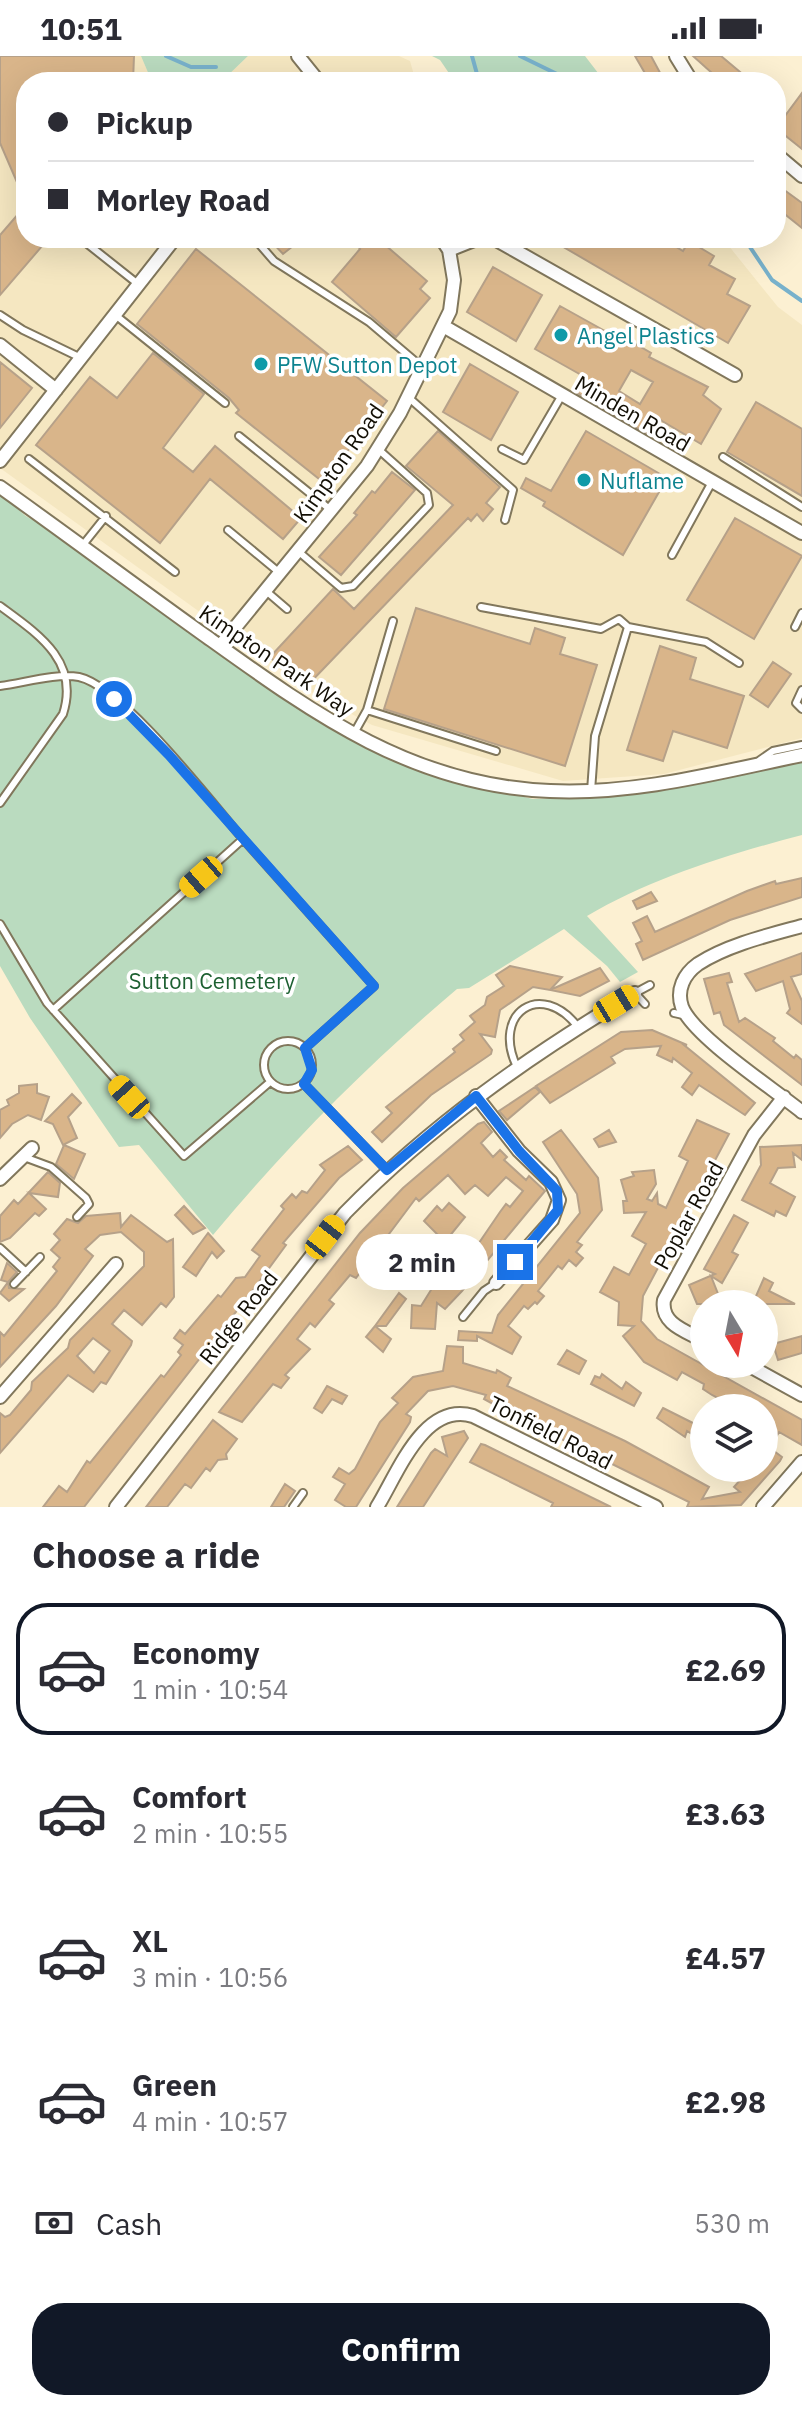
<!DOCTYPE html>
<html lang="en">
<head>
<meta charset="utf-8">
<style>
	body { margin:0; font-family:"IBM Plex Sans",sans-serif; background:#f2f2f3; color:#2b2b33; height:100vh; display:flex; flex-direction:column; font-size:30px; white-space:nowrap }
	* { box-sizing:border-box; margin:0 }
	p { font-size:26px; color:#7c7c81 }
	.icon { flex:none; width:44px; height:44px; fill:none; stroke:currentColor; stroke-width:2; stroke-linecap:round; stroke-linejoin:round }
	.map { position:relative; height:1451px; overflow:hidden }
	.details { display:flex; flex-direction:column; background:#fff; flex:1 }
	.details>* { flex:none }
	.banner { position:absolute; left:16px; top:16px; width:770px; height:176px; border-radius:32px; box-shadow:0 8px 32px #0002; display:grid; align-content:center; height:176px; padding:0 32px; background:#fff }
	.needle { width:52px; rotate:170deg }
	.fabs { position:absolute; left:690px; top:1234px; display:grid; gap:16px }
	.fabs a { display:grid; place-items:center; width:88px; height:88px; border-radius:50%; background:#fff; box-shadow:0 8px 32px #0002; font-size:40px }
	.end { position:absolute; width:36px; height:36px; margin:-18px; border:10px solid #1a73e8; background:#fff; box-shadow:0 0 0 4px #fff }
	.from { border-radius:50% }
	.bubble { position:absolute; height:56px; border-radius:28px; background:#fff; box-shadow:0 8px 32px #0002; font-size:26px; font-weight:700; line-height:56px; text-align:center }
	.car { position:absolute; width:24px; height:48px; margin:-24px -12px; border-radius:10px; box-shadow:0 0 6px 2px #0007; background:linear-gradient(#f5c518 24%,#345 0 40%,#f5c518 0 76%,#345 0 86%,#f5c518 0) }
	.banner b { display:flex; align-items:center; gap:28px; height:76px; font-size:30px }
	.banner b+b { border-top:2px solid #e1e1e2 }
	.banner i { width:20px; height:20px; background:#2b2b33 }
	ul { padding:0; list-style:none }
	li { display:flex; align-items:center; gap:24px; height:132px; margin:0 16px 12px; padding:0 16px; border:4px solid transparent; border-radius:32px }
	li div { flex:1 }
	li b { display:block; font-size:30px }
	li em { font-style:normal; font-weight:700 }
	li.current { border-color:#111827 }
	li>.icon { width:72px; height:72px; stroke-width:1.5 }
	h2 { padding:0 32px; font-size:36px; line-height:96px }
	.pay { display:flex; align-items:center; gap:20px; height:88px; padding:0 32px; font-size:30px }
	.pay p { margin-inline-start:auto }
	.button { display:flex; gap:16px; margin-top:auto; padding:16px 32px }
	.button a { flex:1; height:92px; border-radius:32px; background:#111827; color:#fff; font-size:32px; font-weight:700; line-height:92px; text-align:center }
	.status { display:flex; justify-content:space-between; align-items:center; height:56px; padding:0 40px; background:#fff; direction:ltr }
	.status svg { height:22px; fill:currentColor }
	.map>svg:first-child { display:block }
</style>
</head>
<body>
<div class="status"><b>10:51</b><svg viewBox="0 0 49 12"><path d="M0 12V9h3v3zM5 12V6h3v6zM10 12V3h3v9zM15 12V0h3v12zM26 1h20v11H26zM47 4h2v5h-2z"/></svg></div>
<div class="map">
<svg width="802" height="1451" viewBox="0 0 802 1451">
	<rect width="100%" height="100%" fill="#fcf0d2"/>
	<!-- built -->
	<path fill="#f5e7c1" d="M 0,0 L 141,0 L 152,26 L 26,26 L 26,182 L 724,184 L 778,251 L 802,269 L 802,682 L 664,718 L 563,725 L 372,669 L 311,636 L 0,412 Z
		M 248,0 L 399,0 L 410,5 L 416,26 L 221,26 Z"/>
	<!-- green -->
	<path fill="#badbbf" d="M 141,0 L 248,0 L 221,26 L 152,26 Z
		M 432,0 L 585,0 L 605,26 L 455,26 L 440,4 Z
		M 0,435 C 24,450 14,462 49,468 L 304,656 L 422,717 L 533,743 L 606,740 L 664,734 L 802,703 L 802,779 C 729,798 652,822 587,860 L 638,916 L 620,926 L 607,910 L 564,873 L 469,932 L 457,933 C 367,1009 288,1089 213,1179 L 139,1089 L 119,1091 L 30,962 L 0,910 Z"/>
	<g fill="none" stroke-linecap="round" stroke-linejoin="round">
		<!-- stream -->
		<path stroke="#78b1cb" stroke-width="4" d="M 166,0 L 191,11 L 216,11
			M 472,0 L 477,18 L 472,26
			M 520,0 L 557,18 L 563,26
			M 424,23 L 432,26
			M 744,182 L 772,224 L 802,245"/>
	</g>
	<!-- building -->
	<path fill="#d9b58a" stroke="#b6a189" stroke-width="2" fill-rule="evenodd" d="M 0,0 L 134,0 L 133,26 L 26,26 L 26,147 L 0,87 Z
		M 635,0 L 651,0 L 665,26 L 634,26 L 646,19 Z
		M 693,0 L 721,0 L 752,26 L 722,26 Z
		M 802,37 L 802,93 L 776,72 Z
		M 776,128 L 802,147 L 802,172 L 782,156 L 776,164 Z
		M 20,156 L 26,161 L 26,182 L 49,182 L 0,239 L 0,179 Z
		M 268,182 L 303,182 L 283,198 Z
		M 352,182 L 377,182 L 427,225 L 420,233 L 430,242 L 396,281 L 332,226 L 360,193 Z
		M 548,182 L 662,182 L 683,195 L 689,185 L 714,200 L 709,209 L 735,223 L 727,238 L 750,250 L 728,287 Z
		M 196,193 L 387,345 L 323,426 L 236,357 L 239,354 L 229,342 L 137,268 Z
		M 493,211 L 542,239 L 516,285 L 467,256 Z
		M 560,250 L 623,285 L 625,282 L 651,297 L 649,301 L 708,331 L 703,339 L 721,353 L 701,388 L 655,361 L 646,377 L 574,335 L 583,320 L 535,293 ZM 631,314 L 653,326 L 640,348 L 619,335 Z
		M 153,297 L 204,338 L 163,392 L 193,416 L 215,390 L 301,462 L 283,483 L 210,423 L 160,487 L 36,389 L 90,321 L 117,342 Z
		M 0,306 L 32,332 L 0,372 Z
		M 470,308 L 518,336 L 491,384 L 443,356 Z
		M 756,346 L 802,373 L 802,440 L 727,396 Z
		M 438,375 L 500,431 L 486,447 L 493,453 L 483,465 L 477,458 L 471,465 L 468,462 L 304,633 L 270,601 L 333,533 L 354,553 L 453,449 L 406,410 Z
		M 586,375 L 667,422 L 623,499 L 543,450 L 545,446 L 521,432 L 526,422 L 551,435 Z
		M 392,416 L 415,434 L 341,519 L 319,501 L 357,459 L 354,457 L 372,435 L 375,437 Z
		M 735,462 L 802,500 L 754,583 L 687,544 Z
		M 416,552 L 530,588 L 535,572 L 565,582 L 560,598 L 597,609 L 565,710 L 384,653 Z
		M 660,590 L 696,602 L 690,623 L 744,640 L 727,692 L 673,675 L 663,705 L 627,694 Z
		M 773,606 L 791,618 L 768,651 L 750,639 Z
		M 802,822 L 802,841 L 730,864 L 643,904 L 636,888 L 642,885 L 633,867 L 647,860 L 655,876 L 747,835 L 775,825 L 776,828 Z
		M 651,836 L 657,845 L 637,853 L 633,845 Z
		M 802,897 L 802,918 L 791,921 L 802,945 L 802,968 L 787,957 L 790,953 L 783,925 L 756,935 L 745,918 Z
		M 510,910 L 562,921 L 550,934 L 533,931 L 500,954 L 495,981 L 480,978 L 492,994 L 491,998 L 431,1039 L 382,1086 L 372,1076 L 392,1057 L 386,1051 L 455,996 L 453,993 L 464,984 L 460,979 L 475,966 L 470,960 L 485,949 L 487,941 L 504,930 L 496,919 Z
		M 600,912 L 609,925 L 580,940 L 550,934 Z
		M 729,917 L 732,926 L 727,927 L 739,966 L 745,962 L 775,982 L 773,985 L 794,1002 L 796,999 L 802,1004 L 802,1029 L 724,969 L 720,956 L 714,958 L 704,923 Z
		M 652,974 L 687,989 L 684,989 L 755,1047 L 745,1059 L 699,1029 L 692,1039 L 682,1031 L 692,1017 L 673,1002 L 672,1006 L 657,999 L 661,990 L 625,993 L 611,1001 L 615,1007 L 550,1047 L 536,1030 L 621,976 Z
		M 37,1028 L 37,1037 L 49,1041 L 41,1064 L 28,1059 L 12,1068 L 0,1082 L 0,1054 L 9,1049 L 7,1044 L 19,1037 L 19,1030 Z
		M 535,1031 L 540,1036 L 507,1064 L 499,1055 Z
		M 72,1038 L 81,1047 L 68,1061 L 77,1082 L 63,1089 L 53,1068 L 45,1065 Z
		M 697,1064 L 729,1078 L 643,1240 L 641,1265 L 657,1283 L 802,1364 L 802,1389 L 779,1376 L 770,1392 L 782,1401 L 780,1405 L 741,1449 L 687,1451 L 689,1446 L 513,1359 L 484,1343 L 486,1339 L 453,1330 L 428,1335 L 406,1358 L 411,1361 L 410,1366 L 356,1451 L 346,1451 L 335,1444 L 345,1428 L 333,1421 L 339,1412 L 349,1418 L 355,1413 L 380,1366 L 398,1347 L 392,1342 L 413,1321 L 443,1315 L 447,1290 L 463,1291 L 463,1307 L 496,1317 L 497,1314 L 511,1322 L 507,1330 L 625,1385 L 709,1431 L 702,1443 L 740,1436 L 734,1431 L 751,1412 L 764,1412 L 764,1352 L 736,1352 L 712,1339 L 703,1333 L 704,1328 L 682,1316 L 677,1324 L 644,1306 L 623,1280 L 634,1270 L 618,1269 L 619,1246 L 600,1236 L 614,1211 L 629,1219 L 646,1188 L 632,1180 L 646,1156 L 624,1157 L 623,1145 L 627,1145 L 621,1124 L 634,1120 L 632,1116 L 654,1114 L 656,1128 L 647,1143 L 652,1145 L 657,1137 L 658,1148 L 666,1152 L 688,1105 L 679,1100 Z
		M 484,1066 L 492,1076 L 481,1087 L 493,1101 L 500,1094 L 507,1101 L 504,1104 L 526,1124 L 529,1120 L 545,1135 L 462,1235 L 445,1253 L 437,1247 L 435,1273 L 411,1272 L 412,1249 L 421,1250 L 441,1218 L 419,1199 L 438,1179 L 424,1165 L 437,1150 L 442,1155 L 449,1147 L 465,1161 L 435,1198 L 451,1211 L 464,1196 L 470,1200 L 500,1156 L 506,1148 L 510,1151 L 523,1135 L 506,1121 L 488,1140 L 475,1129 L 465,1138 L 448,1119 L 419,1145 L 416,1142 L 356,1222 L 350,1219 L 329,1244 L 334,1248 L 315,1271 L 310,1267 L 297,1283 L 310,1293 L 285,1319 L 289,1322 L 281,1332 L 273,1328 L 242,1366 L 219,1356 L 360,1177 L 403,1132 L 478,1068 Z
		M 561,1074 L 598,1122 L 602,1154 L 577,1186 L 582,1189 L 576,1196 L 583,1202 L 576,1210 L 569,1204 L 562,1213 L 558,1210 L 538,1235 L 544,1240 L 537,1248 L 535,1246 L 528,1253 L 524,1250 L 508,1270 L 521,1281 L 512,1298 L 477,1280 L 477,1285 L 458,1284 L 459,1275 L 492,1277 L 498,1259 L 580,1157 L 577,1138 L 543,1086 Z
		M 609,1074 L 616,1086 L 599,1091 L 594,1083 Z
		M 64,1089 L 85,1098 L 74,1123 L 56,1108 Z
		M 802,1089 L 802,1104 L 793,1097 L 795,1111 L 778,1112 L 770,1127 L 795,1141 L 786,1160 L 776,1155 L 774,1160 L 742,1144 L 761,1109 L 760,1091 Z
		M 348,1090 L 362,1104 L 339,1122 L 283,1187 L 286,1189 L 256,1230 L 84,1451 L 43,1451 L 59,1430 L 67,1436 L 87,1405 L 90,1407 L 161,1319 L 164,1321 L 181,1299 L 178,1296 L 183,1289 L 174,1282 L 180,1274 L 185,1278 L 218,1239 L 221,1241 L 236,1222 L 245,1221 L 260,1200 L 252,1194 L 284,1153 L 281,1150 L 292,1138 L 296,1142 L 302,1135 L 307,1137 L 325,1114 L 320,1109 Z
		M 48,1116 L 60,1127 L 58,1141 L 29,1137 L 46,1153 L 39,1160 L 35,1157 L 10,1182 L 0,1186 L 0,1160 L 14,1144 L 18,1148 Z
		M 184,1150 L 195,1162 L 205,1172 L 193,1178 L 175,1159 Z
		M 120,1157 L 121,1171 L 131,1159 L 167,1186 L 173,1183 L 174,1241 L 166,1251 L 161,1247 L 142,1269 L 124,1254 L 112,1268 L 132,1285 L 131,1289 L 106,1328 L 101,1326 L 93,1336 L 68,1319 L 0,1397 L 0,1357 L 5,1361 L 10,1359 L 31,1334 L 32,1326 L 68,1292 L 70,1284 L 144,1210 L 144,1196 L 121,1176 L 100,1179 L 85,1193 L 93,1200 L 56,1250 L 0,1311 L 0,1276 L 4,1280 L 57,1215 L 53,1211 L 60,1202 L 51,1194 L 60,1184 L 54,1178 L 67,1163 L 78,1167 L 86,1160 ZM 93,1282 L 110,1295 L 94,1317 L 77,1300 Z
		M 734,1159 L 748,1167 L 732,1196 L 738,1199 L 722,1227 L 711,1220 L 722,1248 L 697,1248 L 689,1229 L 715,1218 L 704,1213 Z
		M 208,1177 L 224,1195 L 217,1202 L 212,1196 L 196,1220 L 183,1211 Z
		M 410,1180 L 419,1188 L 407,1202 L 398,1194 Z
		M 7,1207 L 17,1216 L 8,1226 L 9,1232 L 24,1233 L 9,1245 L 0,1237 L 8,1226 L 1,1224 Z
		M 764,1222 L 773,1227 L 769,1235 L 795,1248 L 766,1248 L 764,1252 L 764,1248 L 753,1247 Z
		M 399,1237 L 406,1243 L 386,1270 L 375,1270 Z
		M 375,1270 L 391,1283 L 383,1296 L 366,1281 Z
		M 802,1280 L 802,1297 L 778,1304 L 773,1288 Z
		M 567,1294 L 586,1305 L 579,1318 L 558,1308 Z
		M 602,1318 L 622,1333 L 626,1326 L 641,1337 L 634,1350 L 591,1328 L 595,1320 L 600,1322 Z
		M 327,1330 L 347,1340 L 342,1348 L 332,1343 L 322,1357 L 314,1352 Z
		M 663,1352 L 697,1369 L 692,1378 L 687,1375 L 685,1381 L 657,1362 Z
		M 213,1364 L 237,1383 L 226,1398 L 227,1403 L 218,1404 L 210,1415 L 206,1412 L 191,1432 L 185,1428 L 167,1451 L 146,1451 Z
		M 464,1375 L 468,1382 L 423,1451 L 397,1451 L 431,1397 L 435,1393 L 447,1400 L 442,1381 Z
		M 481,1388 L 485,1389 L 611,1451 L 551,1451 L 553,1447 L 470,1406 Z
		M 285,1428 L 295,1435 L 284,1451 L 271,1451 Z"/>
	<g fill="none" stroke-linecap="round" stroke-linejoin="round">
		<defs>
			<path id="service" d="M 80,182 L 138,228
				M 254,182 L 274,205 L 369,266 L 422,311
				M 114,258 L 225,347
				M 0,259 L 23,274 L 81,302
				M 408,341 L 513,434 L 505,464
				M 239,380 L 332,455
				M 502,393 L 524,404 L 562,339
				M 723,401 L 802,451
				M 29,403 L 175,516
				M 228,474 L 281,518
				M 82,490 L 106,460
				M 299,496 L 341,532 L 353,530 L 429,449 L 427,437 L 378,393
				M 672,499 L 712,426
				M 266,535 L 287,553
				M 0,550 C 38,578 80,605 63,658 L 0,747
				M 481,551 L 601,573 L 619,563 L 628,571
				M 795,571 L 802,557
				M 0,630 C 24,627 55,617 79,621 C 122,630 212,747 243,783
				M 802,634 L 796,647 L 802,653
				M 367,654 L 393,565
				M 353,679 L 367,654 L 496,695
				M 760,704 L 773,695 L 802,689
				M 591,735 L 595,680 L 628,571 L 706,586 L 739,607
				M 0,868 L 47,947 L 184,1100 L 270,1026
				M 645,948 L 635,937 L 650,929
				M 53,954 L 243,783 L 374,930 L 305,992
				M 674,957 L 687,960
				M264 1009a24 24 0 1 1 48 0a24 24 0 1 1-48 0Z
				M 517,1011 C 491,957 541,923 578,971
				M 304,1028 L 387,1114
				M 24,1101 L 51,1111 L 86,1142 L 89,1148 L 77,1161
				M 0,1192 L 26,1216
				M 14,1228 L 40,1201
				M 463,1261 L 484,1235 L 496,1227
				M 293,1451 L 303,1437"/>
			<path id="minor" d="M 298,0 L 319,26
				M 676,0 L 692,26
				M 776,98 L 802,120
				M 493,182 L 735,319
				M 449,194 L 479,182
				M 445,271 L 802,477
				M 0,289 L 56,334
				M 0,405 L 175,182
				M 0,431 C 69,480 137,531 207,581 C 313,657 413,730 550,735 C 635,739 720,716 802,699
				M 220,590 L 367,410 L 400,357 L 450,255 L 454,224 L 449,194 L 441,182
				M 802,870 C 769,879 727,889 698,908 C 684,918 676,934 682,951 C 694,981 774,1033 802,1056
				M 476,1040 L 519,1095 L 551,1126 L 559,1144 L 552,1164 L 496,1227
				M 0,1123 L 32,1092
				M 704,1285 C 686,1275 660,1268 664,1244 L 754,1079 L 784,1041
				M 746,1308 L 802,1339
				M 0,1341 L 116,1208
				M 116,1451 L 345,1157 C 431,1069 529,1000 635,937
				M 377,1451 C 398,1417 424,1345 473,1360 L 656,1451
				M 763,1451 L 802,1406"/>
		</defs>
		<!-- service casing -->
		<use href="#service" stroke="#81775c" stroke-width="10"/>
		<!-- minor casing -->
		<use href="#minor" stroke="#81775c" stroke-width="16"/>
		<!-- service -->
		<use href="#service" stroke="#fff" stroke-width="6"/>
		<!-- minor -->
		<use href="#minor" stroke="#fff" stroke-width="12"/>
	</g>
	<g fill="none" stroke-linecap="round" stroke-linejoin="round">
		<!-- route -->
		<path stroke="#1a73e8" stroke-width="10" d="M 114,643 L 169,699 L 374,930 L 305,992 L 312,1014 L 304,1028 L 387,1114 L 476,1040 L 519,1095 L 557,1135 L 558,1154 L 515,1206"/>
	</g>
	<!-- markers -->
	<g fill="#0f9aa8" stroke="#fff" stroke-width="3">
		<circle cx="561" cy="279" r="8"/>
		<circle cx="261" cy="308" r="8"/>
		<circle cx="584" cy="424" r="8"/>
	</g>
	<g text-anchor="middle" dominant-baseline="central" stroke-width="7" stroke-linejoin="round" paint-order="stroke">
		<!-- culture labels -->
		<g font-size="22" fill="#0d838f" stroke="#fff" text-anchor="start">
			<text x="577" y="279">Angel Plastics</text>
			<text x="277" y="308">PFW Sutton Depot</text>
			<text x="600" y="424">Nuflame</text>
		</g>
		<!-- street labels -->
		<g font-size="22" fill="#120e04" stroke="#fff">
			<text transform="translate(633 357) rotate(30)">Minden Road</text>
			<text transform="translate(338 407) rotate(-55)">Kimpton Road</text>
			<text transform="translate(277 604) rotate(34)">Kimpton Park Way</text>
			<text transform="translate(688 1159) rotate(-61)">Poplar Road</text>
			<text transform="translate(238 1261) rotate(-52)">Ridge Road</text>
			<text transform="translate(551 1376) rotate(27)">Tonfield Road</text>
		</g>
		<!-- park labels -->
		<g font-size="22" fill="#1d6031" stroke="#fff">
			<text x="212" y="924">Sutton Cemetery</text>
		</g>
	</g>
</svg>
<div class="fabs">
<a><svg class="needle" viewBox="-14 -14 28 28"><path d="M0-13l5 13h-10z" fill="#e53935"/><path d="M0 13l5-13h-10z" fill="#7c7c81"/></svg></a>
<a><svg class="icon" aria-label="layers" viewBox="0 0 24 24"><path d="M12 4l9 5-9 5-9-5zM3 14l9 5 9-5"/></svg></a>
</div>
<i class="end from" style="left:114px;top:643px"></i>
<i class="end" style="left:515px;top:1206px"></i>
<div class="bubble" style="left:356px;top:1178px;width:132px">2 min</div>
<i class="car" style="left:201px;top:821px;rotate:229deg"></i>
<i class="car" style="left:616px;top:948px;rotate:59deg"></i>
<i class="car" style="left:129px;top:1041px;rotate:318deg"></i>
<i class="car" style="left:325px;top:1181px;rotate:38deg"></i>
<div class="banner">
<b><i class="from"></i>Pickup</b>
<b><i></i>Morley Road</b>
</div>
</div>
<section class="details">
<h2>Choose a ride</h2>
<ul>
<li class="current"><svg class="icon" aria-label="car" viewBox="0 0 24 24"><path d="M5 17H2v-5l4-1 3-4h7l3 4 3 1v5h-3M9 17h6M6 11h13"/><circle cx="7" cy="17" r="2"/><circle cx="17" cy="17" r="2"/></svg><div><b>Economy</b><p>1 min · 10:54</p></div><em>£2.69</em></li>
<li><svg class="icon" aria-label="car" viewBox="0 0 24 24"><path d="M5 17H2v-5l4-1 3-4h7l3 4 3 1v5h-3M9 17h6M6 11h13"/><circle cx="7" cy="17" r="2"/><circle cx="17" cy="17" r="2"/></svg><div><b>Comfort</b><p>2 min · 10:55</p></div><em>£3.63</em></li>
<li><svg class="icon" aria-label="car" viewBox="0 0 24 24"><path d="M5 17H2v-5l4-1 3-4h7l3 4 3 1v5h-3M9 17h6M6 11h13"/><circle cx="7" cy="17" r="2"/><circle cx="17" cy="17" r="2"/></svg><div><b>XL</b><p>3 min · 10:56</p></div><em>£4.57</em></li>
<li><svg class="icon" aria-label="car" viewBox="0 0 24 24"><path d="M5 17H2v-5l4-1 3-4h7l3 4 3 1v5h-3M9 17h6M6 11h13"/><circle cx="7" cy="17" r="2"/><circle cx="17" cy="17" r="2"/></svg><div><b>Green</b><p>4 min · 10:57</p></div><em>£2.98</em></li>
</ul>
<div class="pay"><svg class="icon" aria-label="cash" viewBox="0 0 24 24"><path d="M3 7h18v10H3z"/><circle cx="12" cy="12" r="2"/></svg>Cash<p>530 m</p></div>
<div class="button"><a>Confirm</a></div>
</section>
</body>
</html>
